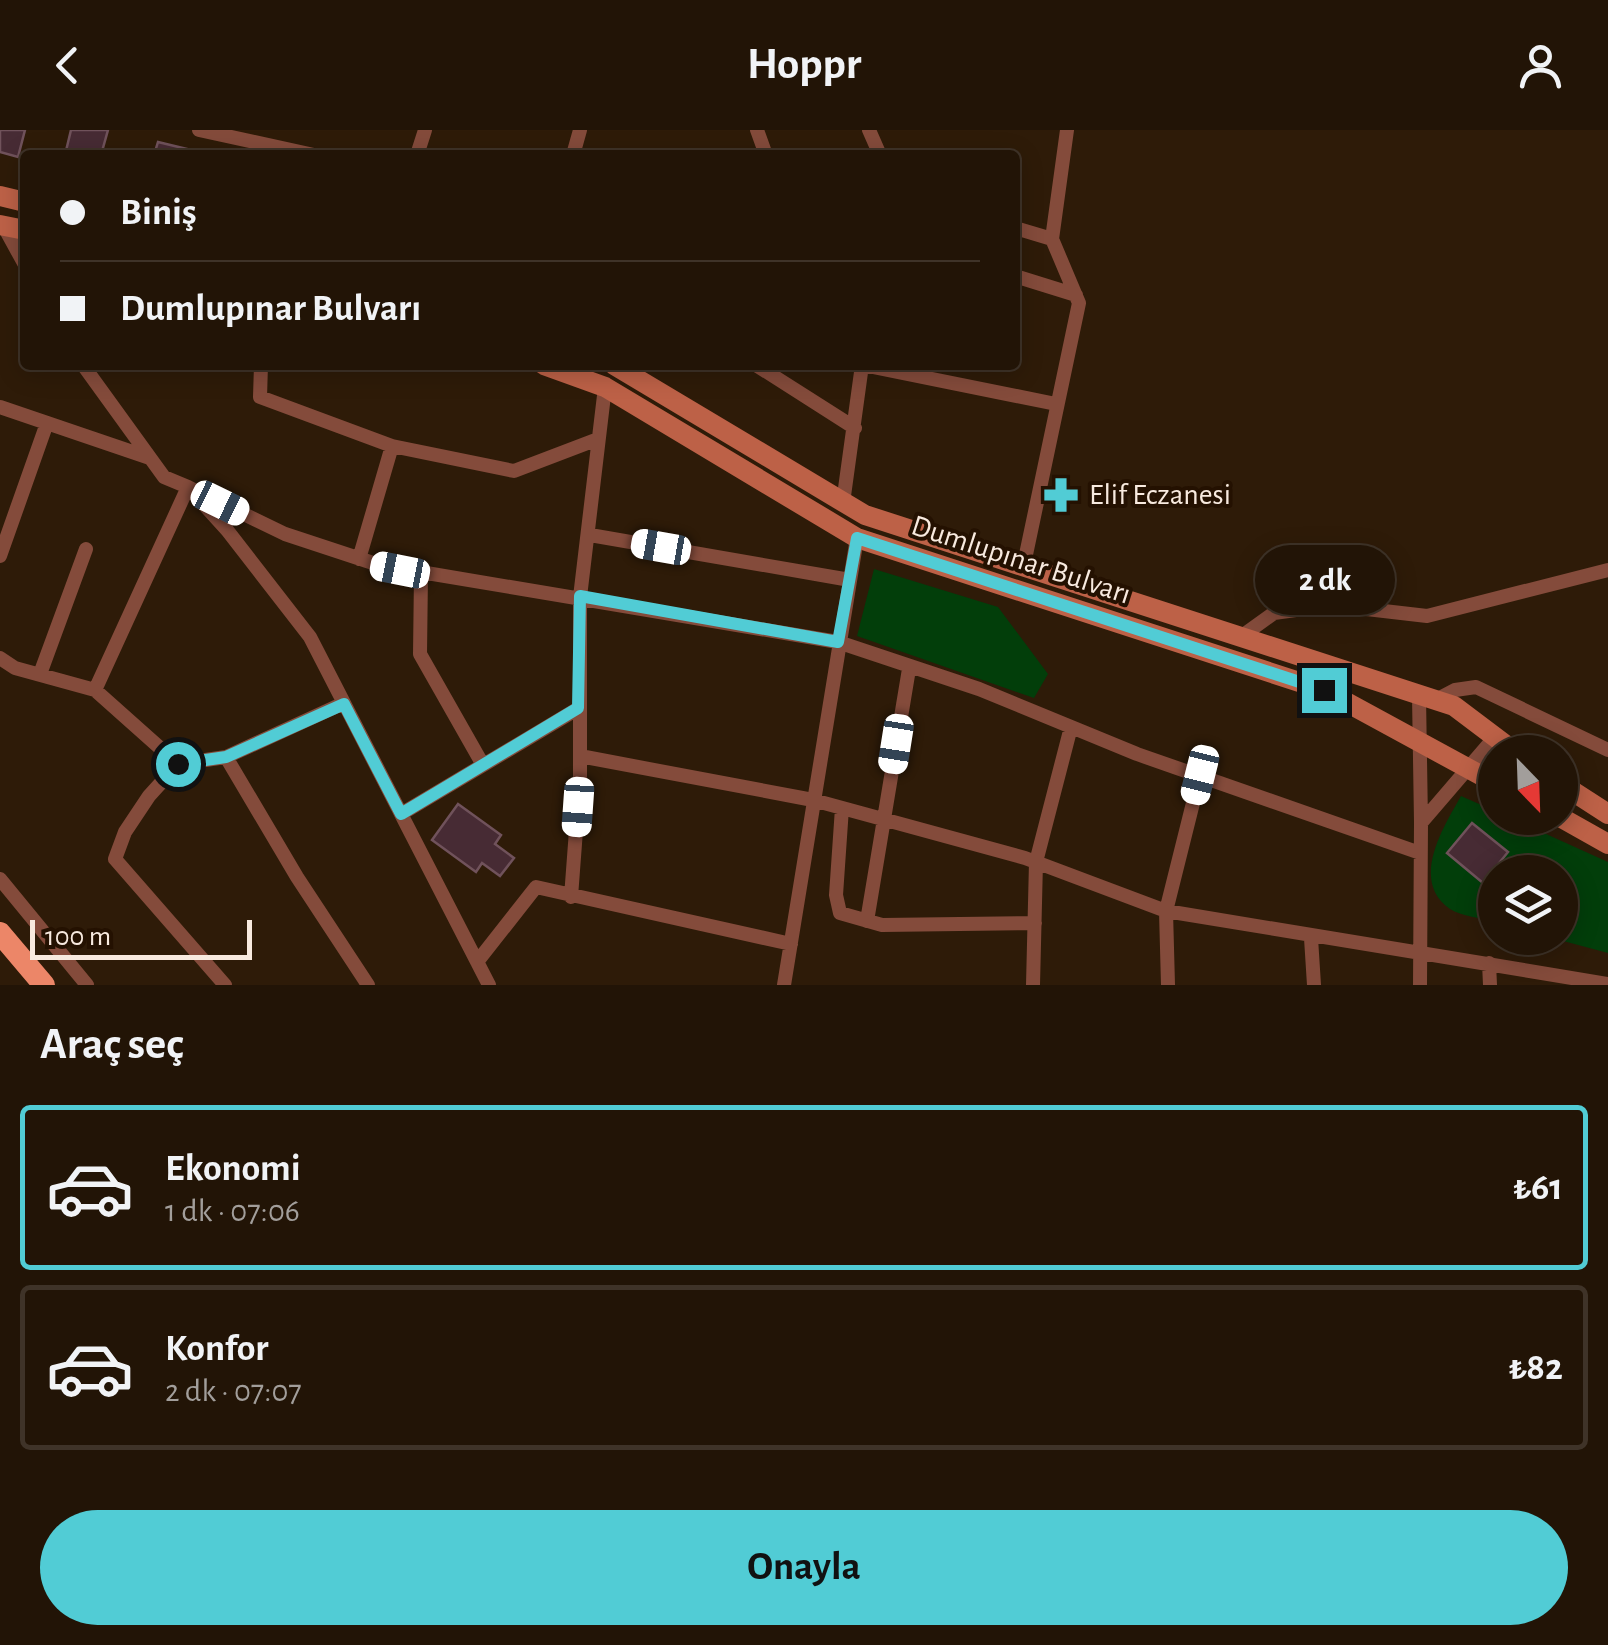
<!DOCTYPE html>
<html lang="tr">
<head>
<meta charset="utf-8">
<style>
	body { margin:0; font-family:"Alegreya Sans",sans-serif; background:#2e2114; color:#f1f3f6; height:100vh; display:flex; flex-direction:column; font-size:38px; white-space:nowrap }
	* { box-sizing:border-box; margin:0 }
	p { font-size:32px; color:#a29e9b }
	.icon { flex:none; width:55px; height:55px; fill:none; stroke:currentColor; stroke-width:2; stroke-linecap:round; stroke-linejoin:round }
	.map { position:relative; height:855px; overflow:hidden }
	.details { display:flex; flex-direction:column; background:#221406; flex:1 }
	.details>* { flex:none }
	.top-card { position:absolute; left:20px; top:20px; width:1000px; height:220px; border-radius:10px; box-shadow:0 5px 25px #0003,0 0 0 2px #3f3328; display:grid; align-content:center; height:220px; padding:0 40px; background:#221406 }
	.needle { width:65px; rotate:157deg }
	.fabs { position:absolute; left:1478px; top:605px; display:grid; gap:20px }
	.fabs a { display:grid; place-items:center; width:100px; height:100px; border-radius:50%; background:#221406; box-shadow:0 5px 25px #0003,0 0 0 2px #3f3328; font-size:50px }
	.scale { position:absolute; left:30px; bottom:25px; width:222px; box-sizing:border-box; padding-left:10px; border:5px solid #f8eadf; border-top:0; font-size:28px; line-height:35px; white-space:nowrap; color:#f8eadf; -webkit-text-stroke:8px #241101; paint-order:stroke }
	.end { position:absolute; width:45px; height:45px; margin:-22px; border:12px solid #51ccd5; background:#111; box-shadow:0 0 0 5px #111 }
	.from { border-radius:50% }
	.bubble { position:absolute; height:70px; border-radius:35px; background:#221406; box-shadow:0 5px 25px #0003,0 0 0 2px #3f3328; font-size:32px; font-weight:600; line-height:70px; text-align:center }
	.car { position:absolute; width:30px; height:60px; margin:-30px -15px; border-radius:12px; box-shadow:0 0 8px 2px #0007; background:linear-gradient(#fff 24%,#345 0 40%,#fff 0 76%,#345 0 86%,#fff 0) }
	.top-card b { display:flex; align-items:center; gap:35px; height:95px; font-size:38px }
	.top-card b+b { border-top:2px solid #3f3328 }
	.top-card i { width:25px; height:25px; background:#f1f3f6 }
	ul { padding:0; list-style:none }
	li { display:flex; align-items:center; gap:30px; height:165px; margin:0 20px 15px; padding:0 20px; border:5px solid #3f3328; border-radius:10px }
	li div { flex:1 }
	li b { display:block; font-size:38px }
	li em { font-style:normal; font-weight:600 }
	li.current { border-color:#51ccd5 }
	li>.icon { width:90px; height:90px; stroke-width:1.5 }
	h2 { padding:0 40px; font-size:45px; line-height:120px }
	.primary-button { display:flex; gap:20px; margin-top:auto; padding:20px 40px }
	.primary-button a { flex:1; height:115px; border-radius:60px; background:#51ccd5; color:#111; font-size:40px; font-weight:600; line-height:115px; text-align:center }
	header { display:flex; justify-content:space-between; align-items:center; height:130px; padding:0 40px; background:#221406; font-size:45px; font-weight:600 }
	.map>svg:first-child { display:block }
</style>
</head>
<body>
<header><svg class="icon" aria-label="back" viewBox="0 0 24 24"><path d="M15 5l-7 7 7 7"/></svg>Hoppr<svg class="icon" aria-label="person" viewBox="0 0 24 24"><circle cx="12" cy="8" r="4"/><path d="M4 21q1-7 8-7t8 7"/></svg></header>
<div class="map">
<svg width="1608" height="855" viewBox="0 0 1608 855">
	<rect width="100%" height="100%" fill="#2e1b08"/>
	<!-- green -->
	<path fill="#023e0a" d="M 874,439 L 998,477 L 1048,544 L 1034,568 L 857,506 Z
		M 1461,666 L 1495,681 L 1495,688 L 1511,688 L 1608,732 L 1608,823 L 1552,808 L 1560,808 L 1560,742 L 1495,742 L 1495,792 C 1482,788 1461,786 1450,779 C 1409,751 1444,696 1461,666 Z"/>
	<!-- building -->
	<path fill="#472b34" stroke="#70525b" stroke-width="2.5" d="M 0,0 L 25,0 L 18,27 L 0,22 Z
		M 71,0 L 108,0 L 101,25 L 65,25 Z
		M 158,12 L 191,20 L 190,25 L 154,25 Z
		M 458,674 L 501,705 L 495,714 L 514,728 L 500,746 L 482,733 L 476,742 L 432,710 Z
		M 1472,693 L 1508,722 L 1483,753 L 1447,723 Z"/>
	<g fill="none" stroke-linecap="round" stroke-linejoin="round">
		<!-- minor -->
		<path stroke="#844b3b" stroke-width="14" d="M 199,0 L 314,25
			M 757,0 L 766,25
			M 869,0 L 880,25
			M 417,25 L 425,0
			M 573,25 L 580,0
			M 3,95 L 25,135
			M 1015,98 L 1052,109
			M 1015,146 L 1076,165
			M 83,235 L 164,347 L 188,357 L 227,400 L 310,507 L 489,855
			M 261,235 L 260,267 L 392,316 L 514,341 L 598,309
			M 756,235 L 855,298
			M 863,235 L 1056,274
			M 0,277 L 150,328
			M 843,373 L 862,235
			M 590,405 L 850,450
			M 0,426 L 47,293
			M 359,429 L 392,316
			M 1024,434 L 1079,173 L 1052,109 L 1067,0
			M 421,444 L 420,524 L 483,635
			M 1242,506 L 1274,483 L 1332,475 L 1427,486 L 1608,440
			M 0,528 L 15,538 L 95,560 L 188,357 L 285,404 L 379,435 L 838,512 L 979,559 L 1137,624 L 1420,723
			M 40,544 L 86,419
			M 95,560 L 178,634
			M 1419,566 L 1421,692
			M 1436,570 L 1455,560 L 1476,557 L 1608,620
			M 580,626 L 813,670 L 1025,728 L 1166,781 L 1608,854
			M 226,627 L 297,747 L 368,855
			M 842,678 L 836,765 L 840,783 L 882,795 L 1035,793
			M 401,684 L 579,578
			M 0,749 L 87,855
			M 571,767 L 580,647 L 580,467 L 605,257
			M 867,791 L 909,539
			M 1311,808 L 1314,855
			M 477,832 L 536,757 L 791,814
			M 1489,833 L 1490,855
			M 225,855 L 115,729 L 125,702 L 149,666 L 178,634 L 226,627 L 344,573
			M 784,855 L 857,408
			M 1033,855 L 1036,732 L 1071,597
			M 1168,855 L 1166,781 L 1200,645
			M 1420,855 L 1421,693 L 1494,608"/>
		<!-- secondary -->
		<path stroke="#bd6147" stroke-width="20" d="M 0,66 L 25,72
			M 0,95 L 25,100
			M 544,235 L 605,257 L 857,408 L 1324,560 L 1495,653
			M 614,235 L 865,385 L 1454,576 L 1515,622
			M 1560,653 L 1608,684
			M 1560,687 L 1608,714"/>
		<!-- trunk -->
		<path stroke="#ec8668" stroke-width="22" d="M 0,803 L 44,855"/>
	</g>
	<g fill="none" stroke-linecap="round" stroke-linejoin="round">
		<!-- route -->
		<path stroke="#51ccd5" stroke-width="12" d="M 178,634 L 226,627 L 344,574 L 401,684 L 578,578 L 580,466 L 838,512 L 857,408 L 1324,560"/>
	</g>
	<!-- icons -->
	<defs>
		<symbol id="pharmacy-bare" viewBox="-9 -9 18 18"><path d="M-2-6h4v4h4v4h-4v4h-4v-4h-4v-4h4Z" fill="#51ccd5" stroke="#241101" stroke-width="2.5" paint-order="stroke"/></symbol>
	</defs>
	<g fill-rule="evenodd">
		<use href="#pharmacy-bare" x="1036" y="340" width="50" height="50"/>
	</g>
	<g text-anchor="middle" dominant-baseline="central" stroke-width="8" stroke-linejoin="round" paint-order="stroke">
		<!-- poi labels -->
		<g font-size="30" fill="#f8eadf" stroke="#241101" text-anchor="start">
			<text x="1089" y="365">Elif Eczanesi</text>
		</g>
		<!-- street labels -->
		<g font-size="30" fill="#f8eadf" stroke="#241101">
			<text transform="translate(1021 430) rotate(18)">Dumlupınar Bulvarı</text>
		</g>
	</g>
</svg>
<div class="fabs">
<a><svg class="needle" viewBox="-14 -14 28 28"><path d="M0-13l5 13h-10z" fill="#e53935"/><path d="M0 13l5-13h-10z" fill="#a29e9b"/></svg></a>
<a><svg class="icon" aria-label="layers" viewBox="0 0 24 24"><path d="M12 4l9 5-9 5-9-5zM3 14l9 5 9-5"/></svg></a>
</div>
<div class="scale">100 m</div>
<i class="end from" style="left:178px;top:634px"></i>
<i class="end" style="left:1324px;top:560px"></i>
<div class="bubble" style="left:1255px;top:415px;width:140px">2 dk</div>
<i class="car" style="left:220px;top:373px;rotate:116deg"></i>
<i class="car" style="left:661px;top:417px;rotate:280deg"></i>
<i class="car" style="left:400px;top:440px;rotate:281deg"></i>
<i class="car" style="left:896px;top:614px;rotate:189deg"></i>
<i class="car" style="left:1200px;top:645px;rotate:194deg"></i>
<i class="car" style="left:578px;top:677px;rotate:184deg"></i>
<div class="top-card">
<b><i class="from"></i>Biniş</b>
<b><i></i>Dumlupınar Bulvarı</b>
</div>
</div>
<section class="details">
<h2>Araç seç</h2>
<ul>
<li class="current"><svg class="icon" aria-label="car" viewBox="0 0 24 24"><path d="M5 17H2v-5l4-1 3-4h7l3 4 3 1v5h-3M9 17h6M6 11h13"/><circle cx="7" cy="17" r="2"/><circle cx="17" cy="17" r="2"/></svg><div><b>Ekonomi</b><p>1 dk · 07:06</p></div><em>₺61</em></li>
<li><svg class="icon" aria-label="car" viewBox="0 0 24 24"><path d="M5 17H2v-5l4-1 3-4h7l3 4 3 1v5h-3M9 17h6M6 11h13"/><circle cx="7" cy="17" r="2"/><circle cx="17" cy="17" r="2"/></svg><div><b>Konfor</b><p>2 dk · 07:07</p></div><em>₺82</em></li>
</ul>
<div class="primary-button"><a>Onayla</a></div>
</section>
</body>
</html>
